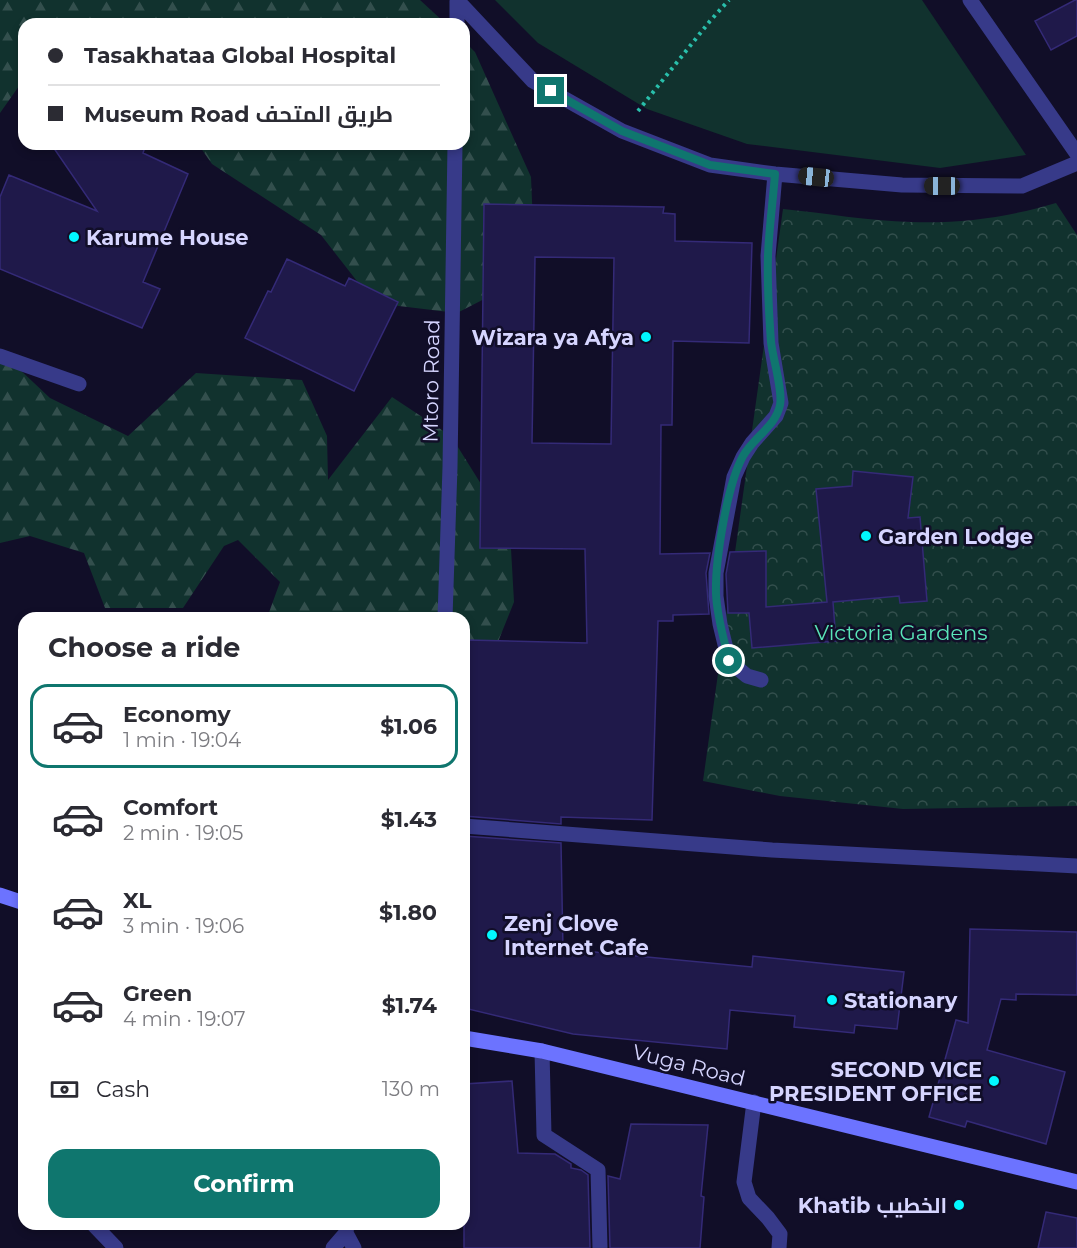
<!DOCTYPE html>
<html lang="en">
<head>
<meta charset="utf-8">
<style>
	body { margin:0; font-family:Montserrat,Cairo,sans-serif; background:#f7f7f7; color:#2b2b33; height:100vh; display:flex; flex-direction:column; font-size:22px; white-space:nowrap }
	* { box-sizing:border-box; margin:0 }
	p { font-size:20px; color:#7c7c81 }
	.icon { flex:none; width:33px; height:33px; fill:none; stroke:currentColor; stroke-width:2; stroke-linecap:round; stroke-linejoin:round }
	.map { position:relative; flex:1; overflow:hidden }
	.side { position:absolute; left:18px; top:612px; width:452px; height:618px; display:flex; flex-direction:column; background:#fff; border-radius:18px; box-shadow:0 3px 9px #0003 }
	.side>* { flex:none }
	.banner { position:absolute; left:18px; top:18px; width:452px; height:132px; border-radius:18px; box-shadow:0 3px 9px #0003; display:grid; align-content:center; height:132px; padding:0 30px; background:#fff }
	.end { position:absolute; width:27px; height:27px; margin:-14px; border:8px solid #0f766e; background:#fff; box-shadow:0 0 0 3px #fff }
	.from { border-radius:50% }
	.car { position:absolute; width:18px; height:36px; margin:-18px -9px; border-radius:8px; box-shadow:0 0 4px 2px #0007; background:linear-gradient(#222 24%,#8ab4d8 0 40%,#222 0 76%,#8ab4d8 0 86%,#222 0) }
	.banner b { display:flex; align-items:center; gap:21px; height:57px; font-size:22px }
	.banner b+b { border-top:2px solid #e1e1e2 }
	.banner i { width:15px; height:15px; background:#2b2b33 }
	ul { padding:0; list-style:none }
	li { display:flex; align-items:center; gap:18px; height:84px; margin:0 12px 9px; padding:0 18px; border:3px solid transparent; border-radius:18px }
	li div { flex:1 }
	li b { display:block; font-size:22px }
	li em { font-style:normal; font-weight:700 }
	li.active { border-color:#0f766e }
	li>.icon { width:54px; height:54px; stroke-width:1.5 }
	h2 { padding:0 30px; font-size:27px; line-height:72px }
	.pay { display:flex; align-items:center; gap:15px; height:66px; padding:0 30px; font-size:22px }
	.pay p { margin-inline-start:auto }
	.button { display:flex; gap:12px; margin-top:auto; padding:12px 30px }
	.button a { flex:1; height:69px; border-radius:18px; background:#0f766e; color:#fff; font-size:24px; font-weight:700; line-height:69px; text-align:center }
	.map>svg:first-child { display:block }
</style>
</head>
<body>
<div class="map">
<svg width="1077" height="1248" viewBox="0 0 1077 1248">
	<defs>
		<pattern id="forest-firs" width="22" height="20" patternUnits="userSpaceOnUse" patternTransform="scale(1.5)"><rect width="22" height="20" fill="#11322e"/><path d="M5 1l3.5 6h-7zM16 11l3.5 6h-7z" fill="#334f4d"/></pattern>
		<pattern id="park-crowns" width="20" height="18" patternUnits="userSpaceOnUse" patternTransform="scale(1.5)"><rect width="20" height="18" fill="#11322e"/><path d="M2 6a3 3 0 1 1 6 0M12 15a3 3 0 1 1 6 0" fill="none" stroke="#334f4d"/></pattern>
	</defs>
	<rect width="100%" height="100%" fill="#110e28"/>
	<!-- green -->
	<path fill="#11322e" d="M 495,0 L 922,0 L 1026,155 L 940,168 L 747,144 L 647,109 L 538,43 Z"/>
	<!-- forest -->
	<path fill="url(#forest-firs)" d="M 0,0 L 420,0 L 446,24 L 24,24 L 24,79 L 0,113 Z
		M 464,41 L 475,52 L 531,177 L 535,273 L 457,313 L 374,303 L 321,235 L 212,164 L 198,144 L 464,144 Z
		M 0,351 L 50,398 L 128,436 L 196,373 L 302,380 L 327,436 L 328,480 L 392,397 L 451,436 L 481,484 L 511,549 L 514,602 L 464,726 L 464,618 L 267,618 L 280,582 L 238,540 L 224,546 L 183,608 L 105,608 L 84,553 L 30,536 L 0,543 Z"/>
	<!-- park -->
	<path fill="url(#park-crowns)" d="M 1056,203 L 1077,235 L 1077,806 L 903,809 L 780,796 L 703,781 L 783,209 C 825,213 868,221 911,222 C 960,224 1009,217 1056,203 Z"/>
	<!-- building -->
	<path fill="#1f194a" stroke="#342a77" stroke-width="1.5" fill-rule="evenodd" d="M 1075,0 L 1077,0 L 1077,36 L 1051,50 L 1035,21 Z
		M 51,144 L 146,144 L 143,153 L 188,174 L 143,282 L 160,289 L 142,328 L 0,269 L 0,197 L 9,175 L 97,211 Z
		M 484,204 L 664,207 L 663,213 L 675,214 L 675,241 L 752,243 L 749,343 L 673,341 L 672,425 L 661,425 L 660,554 L 710,553 L 706,573 L 709,614 L 673,615 L 673,621 L 658,621 L 652,820 L 561,817 L 561,824 L 464,816 L 468,640 L 587,643 L 585,549 L 480,548 ZM 535,257 L 614,258 L 611,444 L 532,443 Z
		M 287,259 L 345,286 L 349,278 L 398,302 L 354,391 L 245,338 L 268,291 L 271,292 Z
		M 853,471 L 913,477 L 908,518 L 920,517 L 927,601 L 900,603 L 899,596 L 833,602 L 836,641 L 752,648 L 749,613 L 728,613 L 726,574 L 730,552 L 766,551 L 766,607 L 827,602 L 816,489 L 852,486 Z
		M 464,836 L 561,843 L 563,949 L 752,967 L 753,956 L 904,972 L 897,1029 L 855,1025 L 854,1033 L 794,1027 L 795,1016 L 730,1010 L 727,1049 L 573,1034 L 464,1008 Z
		M 970,929 L 1077,932 L 1077,995 L 1016,994 L 1016,1000 L 1001,999 L 987,1050 L 1065,1072 L 1046,1144 L 967,1121 L 965,1127 L 929,1117 L 956,1020 L 968,1023 Z
		M 512,1081 L 518,1153 L 555,1154 L 571,1164 L 571,1168 L 581,1170 L 588,1175 L 590,1248 L 464,1248 L 464,1084 Z
		M 631,1124 L 708,1125 L 701,1196 L 704,1197 L 700,1248 L 610,1248 L 608,1176 L 620,1179 Z
		M 1046,1212 L 1077,1218 L 1077,1248 L 1038,1248 Z"/>
	<g fill="none" stroke-linecap="round" stroke-linejoin="round">
		<!-- path -->
		<path stroke="#29bfab" stroke-width="4" stroke-dasharray="3 4.5" stroke-linecap="butt" d="M 638,111 L 710,21 L 729,0"/>
		<!-- lane -->
		<path stroke="#373a89" stroke-width="15" d="M 0,356 L 79,384
			M 754,1102 L 744,1182 L 749,1198 L 768,1218 L 780,1234 L 779,1248"/>
		<!-- street -->
		<path stroke="#373a89" stroke-width="15" d="M 457,0 L 533,81 L 622,131 L 710,165 L 775,174 L 902,185 L 1022,186 L 1077,163
			M 970,0 L 1077,154
			M 457,24 L 457,0
			M 445,618 L 450,467 L 455,144
			M 761,680 L 747,676 L 729,661 L 720,624 L 716,596 L 716,573 L 734,477 L 743,457 L 752,443 L 776,416 L 781,403 L 771,343 L 768,256 L 775,174
			M 464,826 L 772,850 L 1077,866
			M 542,1051 L 544,1135 L 598,1170 L 600,1248
			M 93,1224 L 116,1248
			M 347,1224 L 346,1233 L 354,1248
			M 333,1248 L 346,1233"/>
		<!-- secondary -->
		<path stroke="#6c73ff" stroke-width="15" d="M 0,895 L 24,903
			M 464,1038 L 542,1051 L 1077,1182"/>
	</g>
	<g fill="none" stroke-linecap="round" stroke-linejoin="round">
		<!-- route -->
		<path stroke="#0f766e" stroke-width="8" d="M 551,91 L 622,131 L 710,165 L 775,174 C 773,201 769,228 768,256 C 767,284 769,314 771,342 C 773,359 783,391 780,405 C 776,426 753,438 743,456 C 727,485 715,561 716,594 C 717,617 724,639 729,661"/>
	</g>
	<!-- markers -->
	<g fill="#01f8ff" stroke="#110e28" stroke-width="2">
		<circle cx="74" cy="237" r="6"/>
		<circle cx="646" cy="337" r="6"/>
		<circle cx="866" cy="536" r="6"/>
		<circle cx="492" cy="935" r="6"/>
		<circle cx="832" cy="1000" r="6"/>
		<circle cx="994" cy="1081" r="6"/>
		<circle cx="959" cy="1205" r="6"/>
	</g>
	<g text-anchor="middle" dominant-baseline="central" stroke-width="5" stroke-linejoin="round" paint-order="stroke">
		<!-- poi labels -->
		<g font-size="21" font-weight="bold" fill="#d6d5ff" stroke="#110e28" text-anchor="start">
			<text x="86" y="237">Karume House</text>
			<text x="634" y="337" text-anchor="end">Wizara ya Afya</text>
			<text x="878" y="536">Garden Lodge</text>
			<text x="504" y="923">Zenj Clove<tspan x="504" dy="24">Internet Cafe</tspan></text>
			<text x="844" y="1000">Stationary</text>
			<text x="982" y="1069" text-anchor="end">SECOND VICE<tspan x="982" dy="24">PRESIDENT OFFICE</tspan></text>
			<text x="947" y="1205" text-anchor="end">Khatib الخطيب</text>
		</g>
		<!-- street labels -->
		<g font-size="21" fill="#d6d5ff" stroke="#110e28">
			<text transform="translate(431 381) rotate(-89)">Mtoro Road</text>
			<text transform="translate(689 1065) rotate(14)">Vuga Road</text>
		</g>
		<!-- park labels -->
		<g font-size="21" fill="#5ae6b9" stroke="#110e28">
			<text x="901" y="632">Victoria Gardens</text>
		</g>
	</g>
</svg>
<i class="end from" style="left:729px;top:661px"></i>
<i class="end" style="left:551px;top:91px"></i>
<i class="car" style="left:816px;top:177px;rotate:276deg"></i>
<i class="car" style="left:942px;top:186px;rotate:270deg"></i>
<div class="banner">
<b><i class="from"></i>Tasakhataa Global Hospital</b>
<b><i></i>Museum Road طريق المتحف</b>
</div>
<section class="side">
<h2>Choose a ride</h2>
<ul>
<li class="active"><svg class="icon" aria-label="car" viewBox="0 0 24 24"><path d="M5 17H2v-5l4-1 3-4h7l3 4 3 1v5h-3M9 17h6M6 11h13"/><circle cx="7" cy="17" r="2"/><circle cx="17" cy="17" r="2"/></svg><div><b>Economy</b><p>1 min · 19:04</p></div><em>$1.06</em></li>
<li><svg class="icon" aria-label="car" viewBox="0 0 24 24"><path d="M5 17H2v-5l4-1 3-4h7l3 4 3 1v5h-3M9 17h6M6 11h13"/><circle cx="7" cy="17" r="2"/><circle cx="17" cy="17" r="2"/></svg><div><b>Comfort</b><p>2 min · 19:05</p></div><em>$1.43</em></li>
<li><svg class="icon" aria-label="car" viewBox="0 0 24 24"><path d="M5 17H2v-5l4-1 3-4h7l3 4 3 1v5h-3M9 17h6M6 11h13"/><circle cx="7" cy="17" r="2"/><circle cx="17" cy="17" r="2"/></svg><div><b>XL</b><p>3 min · 19:06</p></div><em>$1.80</em></li>
<li><svg class="icon" aria-label="car" viewBox="0 0 24 24"><path d="M5 17H2v-5l4-1 3-4h7l3 4 3 1v5h-3M9 17h6M6 11h13"/><circle cx="7" cy="17" r="2"/><circle cx="17" cy="17" r="2"/></svg><div><b>Green</b><p>4 min · 19:07</p></div><em>$1.74</em></li>
</ul>
<div class="pay"><svg class="icon" aria-label="cash" viewBox="0 0 24 24"><path d="M3 7h18v10H3z"/><circle cx="12" cy="12" r="2"/></svg>Cash<p>130 m</p></div>
<div class="button"><a>Confirm</a></div>
</section>
</div>
</body>
</html>
